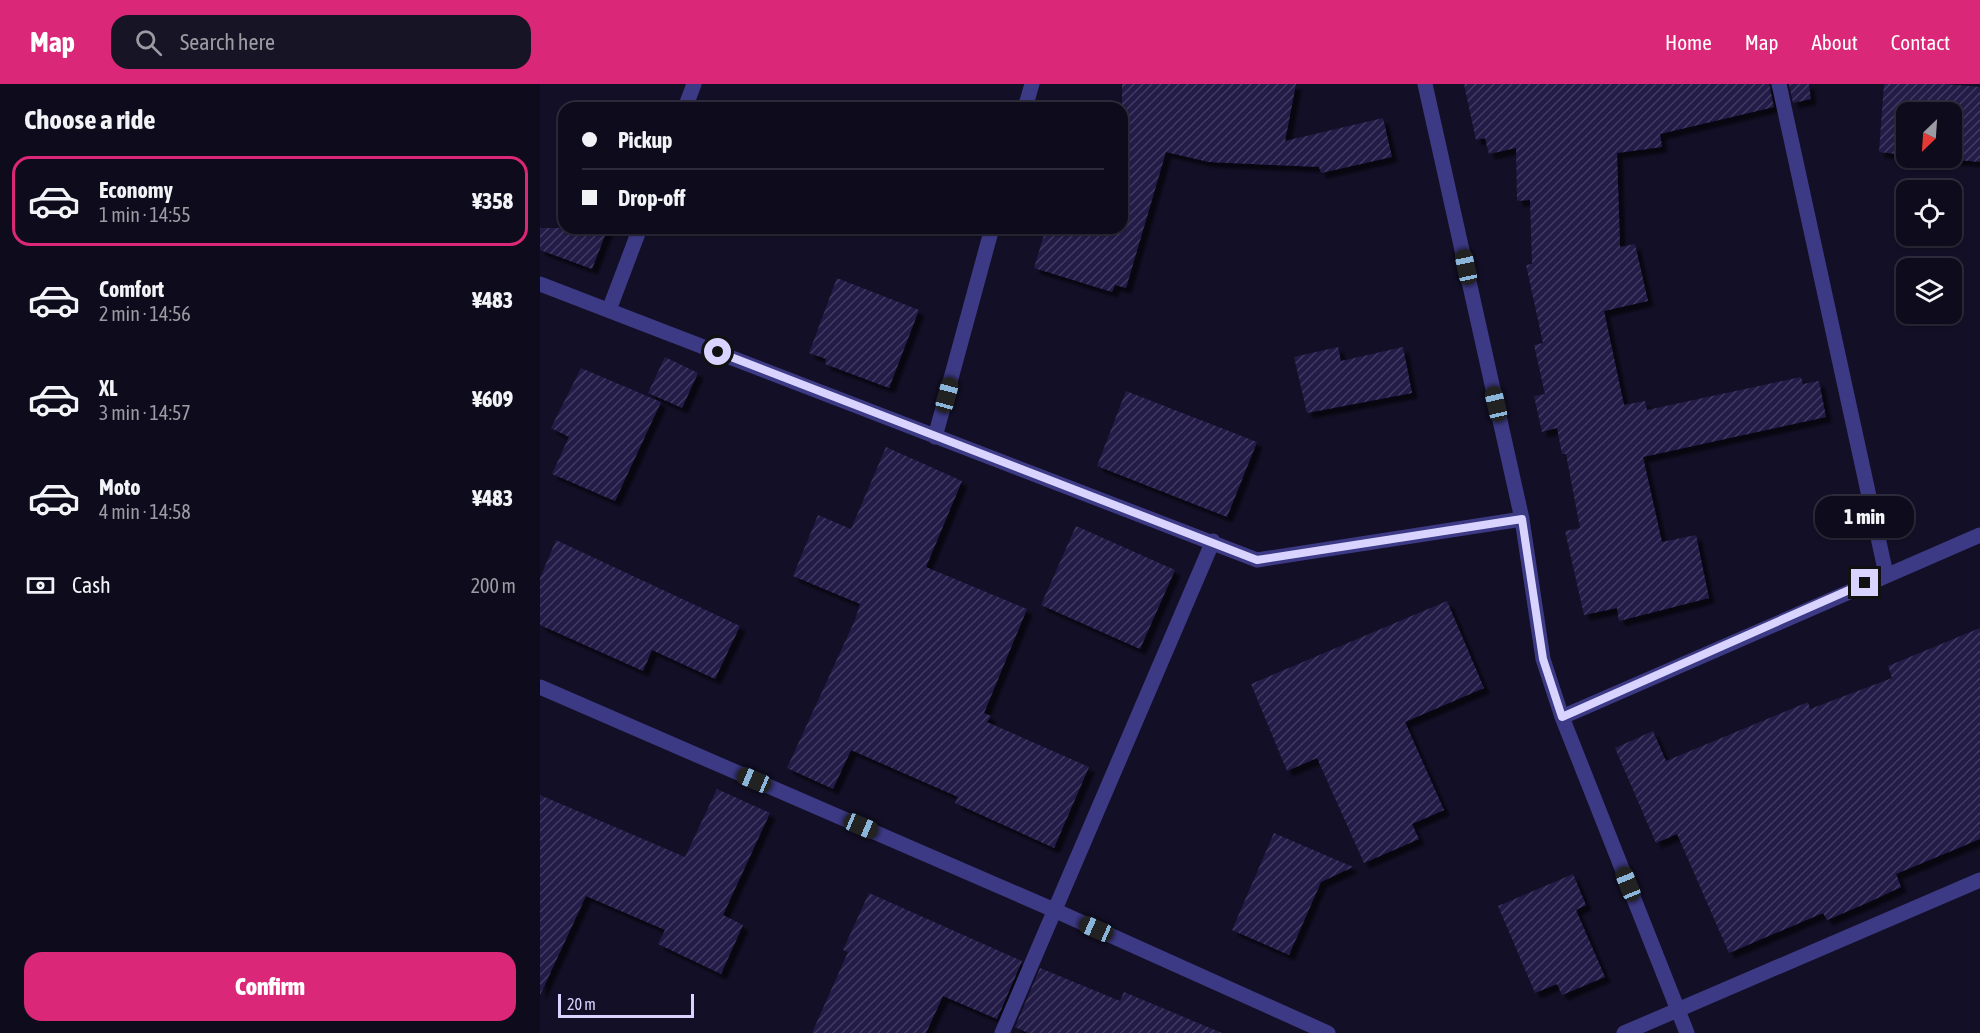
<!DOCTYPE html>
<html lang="en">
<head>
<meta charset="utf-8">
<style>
	body { margin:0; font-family:"Asap Condensed",sans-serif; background:#171425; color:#f1f3f6; height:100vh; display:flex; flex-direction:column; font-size:22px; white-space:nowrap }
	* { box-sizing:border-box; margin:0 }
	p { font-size:20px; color:#9b9ba3 }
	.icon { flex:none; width:33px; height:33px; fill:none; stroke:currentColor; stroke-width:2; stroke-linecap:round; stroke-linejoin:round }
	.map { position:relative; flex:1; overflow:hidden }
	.side { display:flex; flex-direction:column; background:#0e0b1c; width:540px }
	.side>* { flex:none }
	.hud { position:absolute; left:18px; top:18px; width:570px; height:132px; border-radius:18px; box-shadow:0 2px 4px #0004,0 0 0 2px #2e2b3b; display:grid; align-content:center; height:132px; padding:0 24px; background:#0e0b1c }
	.needle { width:39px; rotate:205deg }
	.tools { position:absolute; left:1356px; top:18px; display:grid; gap:12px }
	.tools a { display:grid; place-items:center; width:66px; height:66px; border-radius:12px; background:#0e0b1c; box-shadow:0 2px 4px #0004,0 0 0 2px #2e2b3b; font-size:30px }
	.scale { position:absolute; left:18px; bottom:15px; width:136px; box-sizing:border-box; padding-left:6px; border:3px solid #d9d4ff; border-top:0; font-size:16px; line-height:21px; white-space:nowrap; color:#d9d4ff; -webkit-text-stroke:4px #130f26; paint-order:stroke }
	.end { position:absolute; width:27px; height:27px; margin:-14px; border:8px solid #d9d4ff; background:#111; box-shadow:0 0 0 3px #111 }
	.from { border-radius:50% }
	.bubble { position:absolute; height:42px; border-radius:18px; background:#0e0b1c; box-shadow:0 2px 4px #0004,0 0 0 2px #2e2b3b; font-size:20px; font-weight:800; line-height:42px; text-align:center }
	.car { position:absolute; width:18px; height:36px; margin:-18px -9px; border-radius:8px; box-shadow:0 0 4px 2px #0007; background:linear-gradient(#222 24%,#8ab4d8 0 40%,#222 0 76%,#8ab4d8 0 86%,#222 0) }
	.hud b { display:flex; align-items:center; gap:21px; height:57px; font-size:22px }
	.hud b+b { border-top:2px solid #2e2b3b }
	.hud i { width:15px; height:15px; background:#f1f3f6 }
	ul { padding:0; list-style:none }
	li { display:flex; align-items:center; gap:18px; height:90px; margin:0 12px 9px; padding:0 12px; border:3px solid transparent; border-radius:18px }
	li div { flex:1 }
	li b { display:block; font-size:22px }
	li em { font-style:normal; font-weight:800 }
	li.selected { border-color:#db2777 }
	li>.icon { width:54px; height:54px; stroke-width:1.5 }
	h2 { padding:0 24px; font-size:27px; line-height:72px }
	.pay { display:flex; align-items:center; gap:15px; height:66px; padding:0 24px; font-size:22px }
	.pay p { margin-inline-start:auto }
	.action { display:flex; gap:12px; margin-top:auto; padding:12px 24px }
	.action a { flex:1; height:69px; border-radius:18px; background:#db2777; color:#fff; font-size:24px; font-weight:800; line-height:69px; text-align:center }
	header { display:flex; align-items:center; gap:36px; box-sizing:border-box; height:84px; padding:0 30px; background:#db2777; color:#fff }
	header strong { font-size:28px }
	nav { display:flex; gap:33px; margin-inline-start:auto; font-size:21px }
	.search { width:420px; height:54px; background:#171425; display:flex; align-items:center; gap:15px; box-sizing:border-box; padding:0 21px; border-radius:18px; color:#9b9ba3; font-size:22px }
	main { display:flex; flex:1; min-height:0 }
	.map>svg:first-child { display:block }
</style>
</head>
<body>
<header>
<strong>Map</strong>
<div class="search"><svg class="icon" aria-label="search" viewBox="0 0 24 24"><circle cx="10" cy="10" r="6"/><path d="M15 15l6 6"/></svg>Search here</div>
<nav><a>Home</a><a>Map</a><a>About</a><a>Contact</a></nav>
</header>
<main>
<section class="side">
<h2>Choose a ride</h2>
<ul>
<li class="selected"><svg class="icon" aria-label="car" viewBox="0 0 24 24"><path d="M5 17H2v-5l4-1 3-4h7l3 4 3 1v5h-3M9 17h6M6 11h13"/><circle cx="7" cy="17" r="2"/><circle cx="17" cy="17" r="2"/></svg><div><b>Economy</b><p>1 min · 14:55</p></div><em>¥358</em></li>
<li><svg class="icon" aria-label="car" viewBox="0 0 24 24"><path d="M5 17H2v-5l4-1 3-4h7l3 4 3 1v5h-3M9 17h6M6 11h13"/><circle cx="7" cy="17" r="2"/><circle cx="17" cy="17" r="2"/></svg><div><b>Comfort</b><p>2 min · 14:56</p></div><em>¥483</em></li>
<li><svg class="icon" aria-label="car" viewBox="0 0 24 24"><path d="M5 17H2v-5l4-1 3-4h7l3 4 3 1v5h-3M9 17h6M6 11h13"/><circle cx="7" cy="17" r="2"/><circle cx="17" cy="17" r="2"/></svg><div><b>XL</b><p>3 min · 14:57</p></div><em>¥609</em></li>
<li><svg class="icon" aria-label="car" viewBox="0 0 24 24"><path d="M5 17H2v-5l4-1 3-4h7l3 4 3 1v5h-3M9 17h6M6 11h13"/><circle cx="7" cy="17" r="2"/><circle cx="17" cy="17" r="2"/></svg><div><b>Moto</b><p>4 min · 14:58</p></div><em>¥483</em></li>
</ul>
<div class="pay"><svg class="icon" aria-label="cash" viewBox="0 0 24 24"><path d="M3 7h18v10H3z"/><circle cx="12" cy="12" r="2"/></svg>Cash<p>200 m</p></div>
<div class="action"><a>Confirm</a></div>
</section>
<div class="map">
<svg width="1440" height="949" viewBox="0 0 1440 949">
	<defs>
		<pattern id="building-hatch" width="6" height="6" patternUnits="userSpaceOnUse" patternTransform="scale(1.5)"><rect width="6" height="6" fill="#241b47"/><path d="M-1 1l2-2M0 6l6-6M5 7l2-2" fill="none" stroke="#433b63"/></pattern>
		<filter id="shadow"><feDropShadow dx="5.5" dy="5.5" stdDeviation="1.5" flood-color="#0009"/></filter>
	</defs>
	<rect width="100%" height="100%" fill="#130f26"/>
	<!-- building -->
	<path fill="url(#building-hatch)" filter="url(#shadow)" d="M 582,0 L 756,0 L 745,57 L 843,34 L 852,73 L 781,89 L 779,83 L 669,78 L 626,68 L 586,204 L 575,201 L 572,208 L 494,184 L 506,144 L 582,144 Z
		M 924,0 L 1229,0 L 1234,23 L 1120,50 L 1122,63 L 1077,69 L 1080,163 L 1095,160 L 1108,217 L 1064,227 L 1084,321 L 1105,317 L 1107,326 L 1261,293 L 1263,300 L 1279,297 L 1286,333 L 1103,373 L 1122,458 L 1156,451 L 1169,514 L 1079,537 L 1077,524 L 1044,531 L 1025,447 L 1040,444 L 1026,370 L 1022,370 L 1017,344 L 1002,348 L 994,312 L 1005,310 L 994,261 L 1003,259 L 986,181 L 992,180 L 990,116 L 977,117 L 976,64 L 949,70 L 945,54 L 936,56 Z
		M 1249,0 L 1269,0 L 1271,15 L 1253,19 Z
		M 1344,0 L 1404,0 L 1440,3 L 1440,78 L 1396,74 L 1412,74 L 1412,28 L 1366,28 L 1366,71 L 1339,68 Z
		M 0,144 L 68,144 L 52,185 L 0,166 Z
		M 297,194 L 379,226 L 349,304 L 285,280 L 286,275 L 269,269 Z
		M 798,263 L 801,277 L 863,263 L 872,309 L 767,329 L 754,273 Z
		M 125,273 L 158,289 L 142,324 L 108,309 Z
		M 41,284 L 121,318 L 75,417 L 12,390 L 29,353 L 11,344 Z
		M 586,307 L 717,358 L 687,433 L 557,382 Z
		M 346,363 L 422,397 L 386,483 L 487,525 L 444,629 L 451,632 L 447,638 L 549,683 L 514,764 L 415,719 L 418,713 L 311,666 L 293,705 L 247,684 L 315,536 L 320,520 L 253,492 L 278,431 L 311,445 Z
		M 536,442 L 635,486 L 600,565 L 501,521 Z
		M 16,456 L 200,542 L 175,595 L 112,566 L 103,587 L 0,541 L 0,494 Z
		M 907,517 L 944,604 L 865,638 L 904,726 L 872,740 L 879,755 L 824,779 L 777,674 L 747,687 L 711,600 Z
		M 1440,544 L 1440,755 L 1356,790 L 1361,803 L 1327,819 L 1287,836 L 1283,829 L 1189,869 L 1137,750 L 1116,759 L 1075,664 L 1113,647 L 1126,677 L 1268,618 L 1270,625 L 1352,594 L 1348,582 Z
		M 177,705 L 230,729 L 183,831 L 203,841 L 181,890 L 118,860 L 125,846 L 46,812 L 0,911 L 0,711 L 145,773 Z
		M 734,749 L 813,783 L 781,798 L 749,871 L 692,846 Z
		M 1033,790 L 1046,821 L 1036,826 L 1065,893 L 1022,911 L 1017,900 L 995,909 L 958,822 Z
		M 329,809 L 482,877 L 457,935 L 403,912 L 386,949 L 272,949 L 308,868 L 303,866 Z
		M 500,884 L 580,917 L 584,908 L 682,949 L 488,949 L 475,943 Z"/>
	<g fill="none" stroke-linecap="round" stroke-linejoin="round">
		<!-- minor -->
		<path stroke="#3d3a85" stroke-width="15" d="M 885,0 L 982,435 L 1003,575 L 1022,633 L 1147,949
			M 1239,0 L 1346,490
			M 145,24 L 154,0
			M 485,24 L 492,0
			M 0,200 L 717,476 L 982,435
			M 69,226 L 100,144
			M 395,353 L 452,144
			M 0,603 L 514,826 L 788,949
			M 1022,633 L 1440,451
			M 462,949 L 673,457
			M 1084,949 L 1440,796"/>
	</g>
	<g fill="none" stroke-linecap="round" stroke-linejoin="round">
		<!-- route -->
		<path stroke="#d9d4ff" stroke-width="8" d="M 178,268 L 717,476 L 982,435 L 1003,575 L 1022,633 L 1325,499"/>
	</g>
</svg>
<div class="tools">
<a><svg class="needle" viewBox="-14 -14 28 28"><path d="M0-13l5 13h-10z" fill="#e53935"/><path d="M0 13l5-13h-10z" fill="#9b9ba3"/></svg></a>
<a><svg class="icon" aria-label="locate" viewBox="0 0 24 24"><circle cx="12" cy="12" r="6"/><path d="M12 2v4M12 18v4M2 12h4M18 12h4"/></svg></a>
<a><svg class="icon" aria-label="layers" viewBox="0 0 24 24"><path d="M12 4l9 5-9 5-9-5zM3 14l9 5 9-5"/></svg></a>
</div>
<div class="scale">20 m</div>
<i class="end from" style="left:178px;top:268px"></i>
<i class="end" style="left:1325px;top:499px"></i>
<div class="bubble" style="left:1275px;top:412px;width:99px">1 min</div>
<i class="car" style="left:926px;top:183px;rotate:348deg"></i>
<i class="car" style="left:407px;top:311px;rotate:15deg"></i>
<i class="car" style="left:956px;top:320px;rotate:347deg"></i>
<i class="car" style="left:214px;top:696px;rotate:293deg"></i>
<i class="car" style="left:321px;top:742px;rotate:113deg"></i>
<i class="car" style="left:1088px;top:800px;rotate:338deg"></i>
<i class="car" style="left:556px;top:845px;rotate:294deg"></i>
<div class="hud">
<b><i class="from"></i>Pickup</b>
<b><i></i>Drop-off</b>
</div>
</div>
</main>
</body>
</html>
